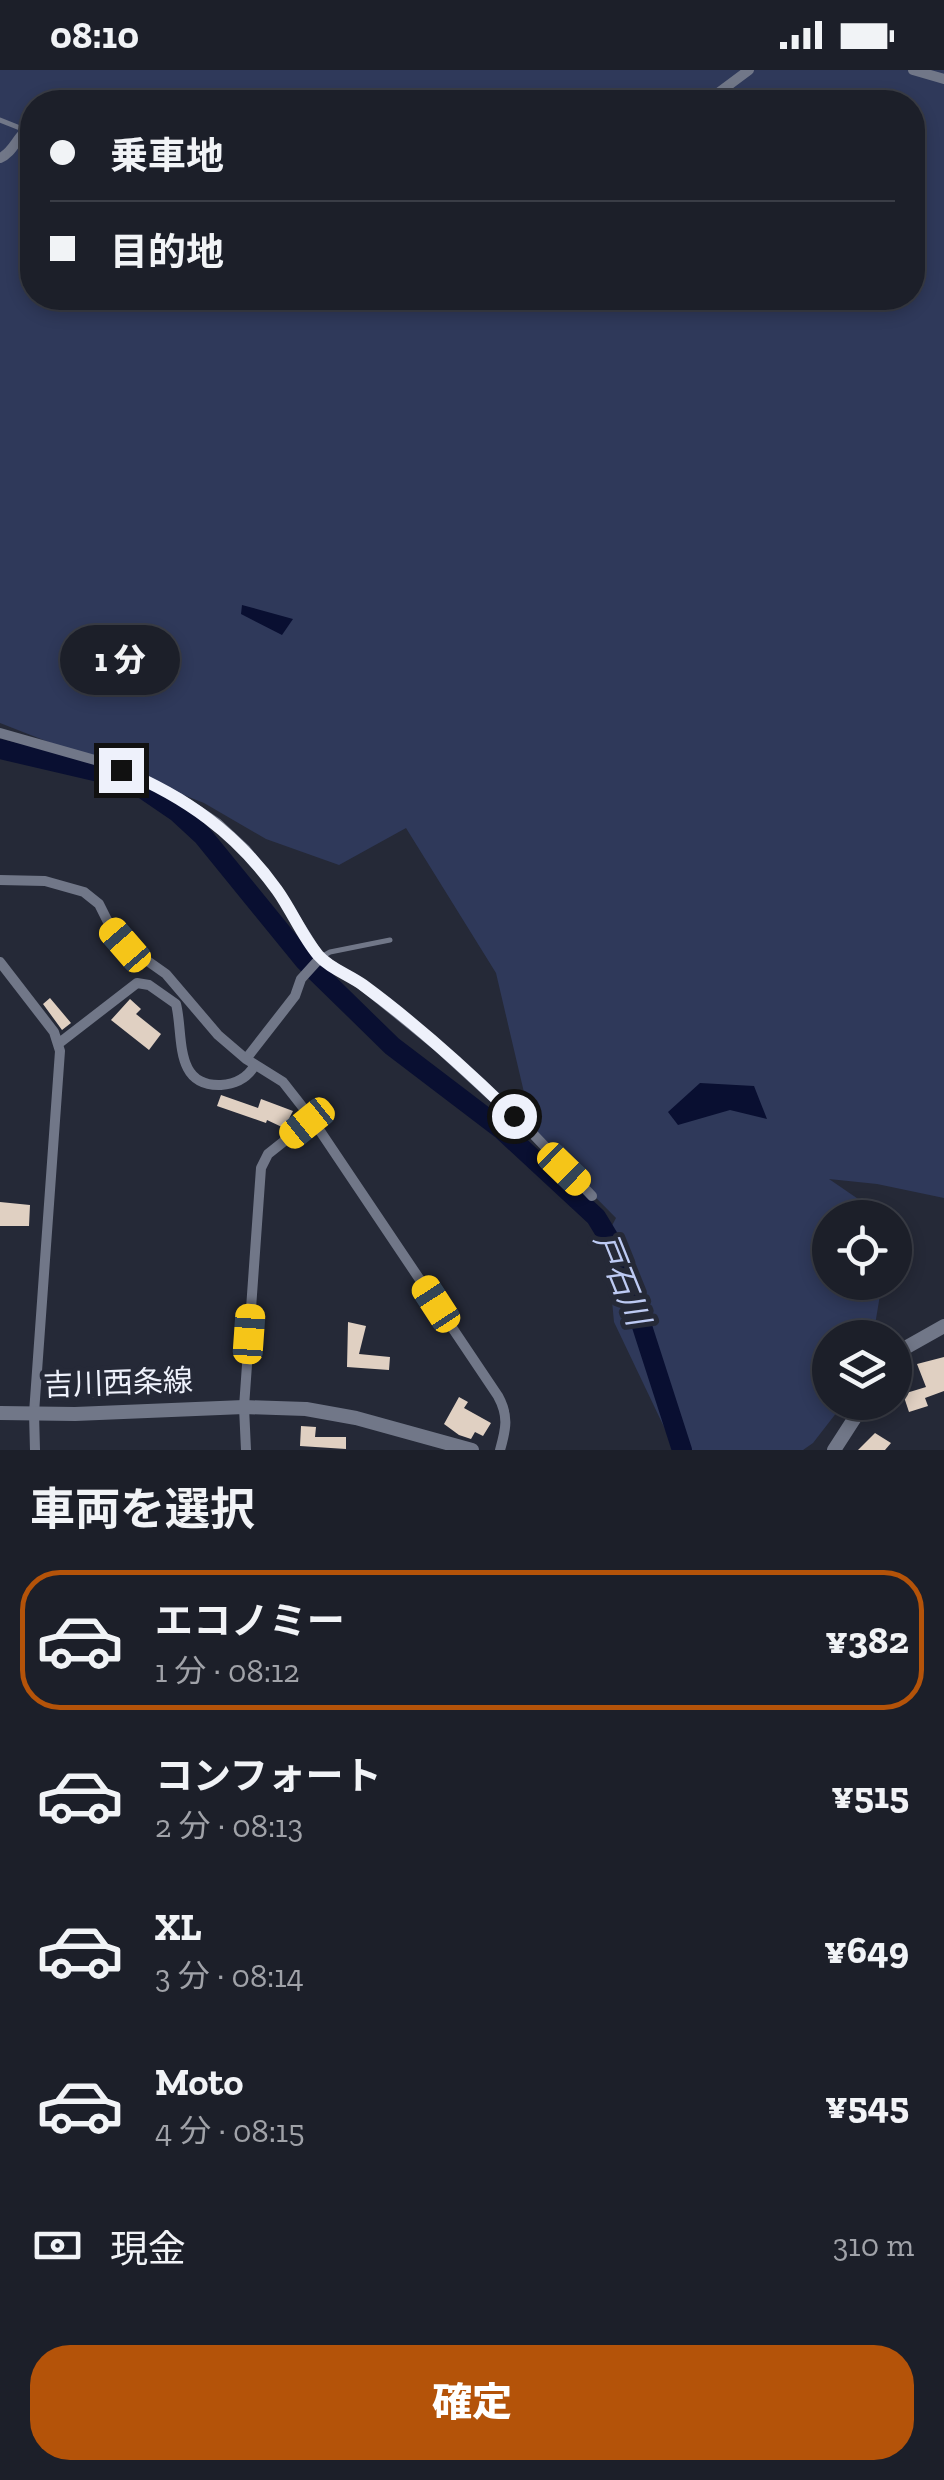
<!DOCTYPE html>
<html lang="ja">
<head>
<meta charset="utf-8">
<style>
	body { margin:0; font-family:"Zilla Slab","Noto Sans JP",serif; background:#252731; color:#f1f3f6; height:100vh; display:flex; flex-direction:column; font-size:38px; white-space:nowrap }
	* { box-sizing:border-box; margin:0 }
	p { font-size:32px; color:#a0a2a8 }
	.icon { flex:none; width:55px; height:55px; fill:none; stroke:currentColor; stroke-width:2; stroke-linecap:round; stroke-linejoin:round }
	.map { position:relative; height:1380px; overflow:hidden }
	.drawer { display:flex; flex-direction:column; background:#1c1f29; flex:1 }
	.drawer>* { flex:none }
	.top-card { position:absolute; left:20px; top:20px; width:905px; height:220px; border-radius:40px; box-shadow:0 5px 15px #0003,0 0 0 2px #3a3d46; display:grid; align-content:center; height:220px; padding:0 30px; background:#1c1f29 }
	.buttons { position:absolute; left:812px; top:1130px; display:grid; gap:20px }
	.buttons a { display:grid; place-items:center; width:100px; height:100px; border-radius:50%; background:#1c1f29; box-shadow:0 5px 15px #0003,0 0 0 2px #3a3d46; font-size:50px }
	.end { position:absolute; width:45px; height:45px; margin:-22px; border:12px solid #eef1fb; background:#111; box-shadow:0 0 0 5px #111 }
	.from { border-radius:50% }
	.bubble { position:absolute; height:70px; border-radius:35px; background:#1c1f29; box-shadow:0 5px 15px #0003,0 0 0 2px #3a3d46; font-size:32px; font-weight:800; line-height:70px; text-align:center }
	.car { position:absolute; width:30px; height:60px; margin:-30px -15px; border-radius:12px; box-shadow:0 0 8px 2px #0007; background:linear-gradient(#f5c518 24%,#345 0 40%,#f5c518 0 76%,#345 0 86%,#f5c518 0) }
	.top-card b { display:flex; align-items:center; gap:35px; height:95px; font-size:38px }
	.top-card b+b { border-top:2px solid #3a3d46 }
	.top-card i { width:25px; height:25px; background:#f1f3f6 }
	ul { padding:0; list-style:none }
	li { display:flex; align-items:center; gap:30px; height:140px; margin:0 20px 15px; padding:0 10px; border:5px solid transparent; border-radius:40px }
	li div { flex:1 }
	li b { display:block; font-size:38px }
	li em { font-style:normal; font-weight:800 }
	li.selected { border-color:#b45309 }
	li>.icon { width:90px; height:90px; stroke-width:1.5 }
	h2 { padding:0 30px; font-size:45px; line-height:120px }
	.pay { display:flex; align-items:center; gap:25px; height:110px; padding:0 30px; font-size:38px }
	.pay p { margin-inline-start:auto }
	.action { display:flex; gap:20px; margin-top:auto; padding:20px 30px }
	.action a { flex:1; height:115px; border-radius:40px; background:#b45309; color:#fff; font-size:40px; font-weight:800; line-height:115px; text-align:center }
	.status { display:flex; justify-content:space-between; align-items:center; height:70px; padding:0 50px; background:#1c1f29; direction:ltr }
	.status svg { height:28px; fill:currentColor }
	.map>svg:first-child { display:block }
</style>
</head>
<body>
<div class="status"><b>08:10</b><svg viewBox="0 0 49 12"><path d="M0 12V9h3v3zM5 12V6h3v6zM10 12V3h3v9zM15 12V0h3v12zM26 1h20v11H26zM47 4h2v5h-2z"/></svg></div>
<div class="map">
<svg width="944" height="1380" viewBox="0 0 944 1380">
	<rect width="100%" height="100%" fill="#252937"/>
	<!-- green -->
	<path fill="#2f395a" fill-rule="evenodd" d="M 0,0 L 944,0 L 944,1128 L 877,1114 L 829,1109 L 864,1133 L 872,1147 L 830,1148 L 830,1212 L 882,1213 L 873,1267 L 830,1268 L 830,1332 L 844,1333 L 813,1373 L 803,1380 L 675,1380 L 614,1252 L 606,1167 L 616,1148 L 534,1065 L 496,903 L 406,758 L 339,795 L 266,769 L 204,733 L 0,653 ZM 32,32 L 912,32 L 912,228 L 32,228 Z"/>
	<!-- water -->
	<path fill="#090f31" d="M 242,535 L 293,549 L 282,565 L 241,544 Z
		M 700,1013 L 754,1016 L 767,1049 L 730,1040 L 678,1055 L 668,1042 Z"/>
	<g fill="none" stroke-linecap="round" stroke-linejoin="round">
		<!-- river -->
		<path stroke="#090f31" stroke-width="20" d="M 0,679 L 103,703 L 139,716 L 177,742 L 203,766 L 304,890 L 392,976 L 501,1059 L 596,1147 L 619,1185 L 682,1380"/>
	</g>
	<!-- building -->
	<path fill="#e0d0c2" d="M 50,928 L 71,953 L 62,960 L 43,934 Z
		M 130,929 L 141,939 L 136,944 L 161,964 L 149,980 L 111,950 Z
		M 221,1025 L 258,1038 L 261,1029 L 293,1041 L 284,1058 L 267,1050 L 266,1053 L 217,1036 Z
		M 0,1132 L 30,1135 L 29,1156 L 0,1156 Z
		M 348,1252 L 366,1256 L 359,1284 L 390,1287 L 389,1300 L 347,1297 Z
		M 944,1287 L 944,1321 L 925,1328 L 928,1336 L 909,1342 L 903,1324 L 926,1317 L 917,1294 Z
		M 128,1300 L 133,1320 L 90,1328 L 85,1308 L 101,1304 L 102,1308 Z
		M 459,1327 L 468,1332 L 464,1338 L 491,1353 L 483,1366 L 475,1362 L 471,1369 L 459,1365 L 444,1354 Z
		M 301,1356 L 316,1357 L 315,1367 L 346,1367 L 346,1379 L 300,1376 Z
		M 875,1363 L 891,1373 L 885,1380 L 858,1380 Z"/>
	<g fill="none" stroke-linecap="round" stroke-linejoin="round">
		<!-- service -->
		<path stroke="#717788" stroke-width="5" d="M 0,50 L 25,60
			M 323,886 L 330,882 L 390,870"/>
		<!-- minor -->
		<path stroke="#717788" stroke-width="10" d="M 913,0 L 944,9
			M 706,32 L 749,0
			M 0,88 C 15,82 17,63 32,58
			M 0,663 L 102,692 L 141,708 L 179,728 L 217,753 L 246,780 L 278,821 L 320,888 L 362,915 L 437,976 L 534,1065 L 592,1126
			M 0,810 L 45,811 L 84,822 L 99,834 L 112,860 L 125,875 L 166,904 L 218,965 L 246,989 L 283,1012 L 312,1049 L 498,1326 C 509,1346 506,1359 500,1380
			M 0,892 L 54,962 L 60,981 L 34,1343 L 35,1380
			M 58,974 L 137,913 L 149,915 L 176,934 C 184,965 173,1017 221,1015 C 236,1014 248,1007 255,995
			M 246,989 L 295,926 L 301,909 L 320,888
			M 246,1380 L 244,1337 L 261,1098 L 268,1084 L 312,1049"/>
		<!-- secondary -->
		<path stroke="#717788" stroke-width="14" d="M 895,1290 L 905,1278 L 944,1256
			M 0,1343 L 75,1344 L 244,1337 L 306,1339 L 356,1348 L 472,1380
			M 834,1380 L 865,1332"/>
	</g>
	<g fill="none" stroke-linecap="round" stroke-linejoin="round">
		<!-- route -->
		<path stroke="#eef1fb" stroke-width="12" d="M 121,700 C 186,727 236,763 277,820 C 292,841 302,866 318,885 C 329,898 349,905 363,915 C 416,954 467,1000 514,1046"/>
	</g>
	<g text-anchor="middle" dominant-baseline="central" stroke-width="10" stroke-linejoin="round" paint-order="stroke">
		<!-- street labels -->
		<g font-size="30" fill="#eef1fb" stroke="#252937">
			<text transform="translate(118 1313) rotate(-2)">吉川西条線</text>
		</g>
		<!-- water labels -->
		<g font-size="32" font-style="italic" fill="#bdcaf3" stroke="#252937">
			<text transform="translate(622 1209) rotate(68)">戸石川</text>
		</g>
	</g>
</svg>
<div class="buttons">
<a><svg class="icon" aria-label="locate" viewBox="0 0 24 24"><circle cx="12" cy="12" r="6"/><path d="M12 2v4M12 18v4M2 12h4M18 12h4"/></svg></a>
<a><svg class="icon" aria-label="layers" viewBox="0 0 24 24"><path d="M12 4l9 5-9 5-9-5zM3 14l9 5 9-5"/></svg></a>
</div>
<i class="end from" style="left:514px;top:1046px"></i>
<i class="end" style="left:121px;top:700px"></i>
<div class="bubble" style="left:60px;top:555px;width:120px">1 分</div>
<i class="car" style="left:125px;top:875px;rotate:319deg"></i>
<i class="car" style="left:307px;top:1053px;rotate:231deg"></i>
<i class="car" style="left:564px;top:1099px;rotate:134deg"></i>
<i class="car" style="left:436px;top:1234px;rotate:327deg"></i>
<i class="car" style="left:249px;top:1264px;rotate:4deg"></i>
<div class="top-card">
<b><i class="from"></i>乗車地</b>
<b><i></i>目的地</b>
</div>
</div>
<section class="drawer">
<h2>車両を選択</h2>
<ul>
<li class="selected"><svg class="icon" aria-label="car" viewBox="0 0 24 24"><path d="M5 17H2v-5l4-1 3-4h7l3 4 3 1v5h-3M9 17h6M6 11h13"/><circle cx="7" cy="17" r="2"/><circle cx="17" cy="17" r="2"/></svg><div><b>エコノミー</b><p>1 分 · 08:12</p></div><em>¥382</em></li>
<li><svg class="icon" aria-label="car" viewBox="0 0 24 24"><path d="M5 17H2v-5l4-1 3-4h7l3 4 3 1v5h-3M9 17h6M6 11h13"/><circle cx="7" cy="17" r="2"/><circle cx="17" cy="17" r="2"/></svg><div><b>コンフォート</b><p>2 分 · 08:13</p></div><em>¥515</em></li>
<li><svg class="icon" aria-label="car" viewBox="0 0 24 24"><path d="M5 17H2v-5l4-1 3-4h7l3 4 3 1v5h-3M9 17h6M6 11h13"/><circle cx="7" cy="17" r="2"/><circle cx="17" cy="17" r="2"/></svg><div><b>XL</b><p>3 分 · 08:14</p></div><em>¥649</em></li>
<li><svg class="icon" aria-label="car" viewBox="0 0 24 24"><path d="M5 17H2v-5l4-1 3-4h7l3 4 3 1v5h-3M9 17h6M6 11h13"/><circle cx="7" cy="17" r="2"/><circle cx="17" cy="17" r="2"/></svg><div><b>Moto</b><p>4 分 · 08:15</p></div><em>¥545</em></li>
</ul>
<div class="pay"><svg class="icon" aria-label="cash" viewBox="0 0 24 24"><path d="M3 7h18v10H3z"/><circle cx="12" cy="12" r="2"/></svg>現金<p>310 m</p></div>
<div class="action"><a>確定</a></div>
</section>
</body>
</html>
